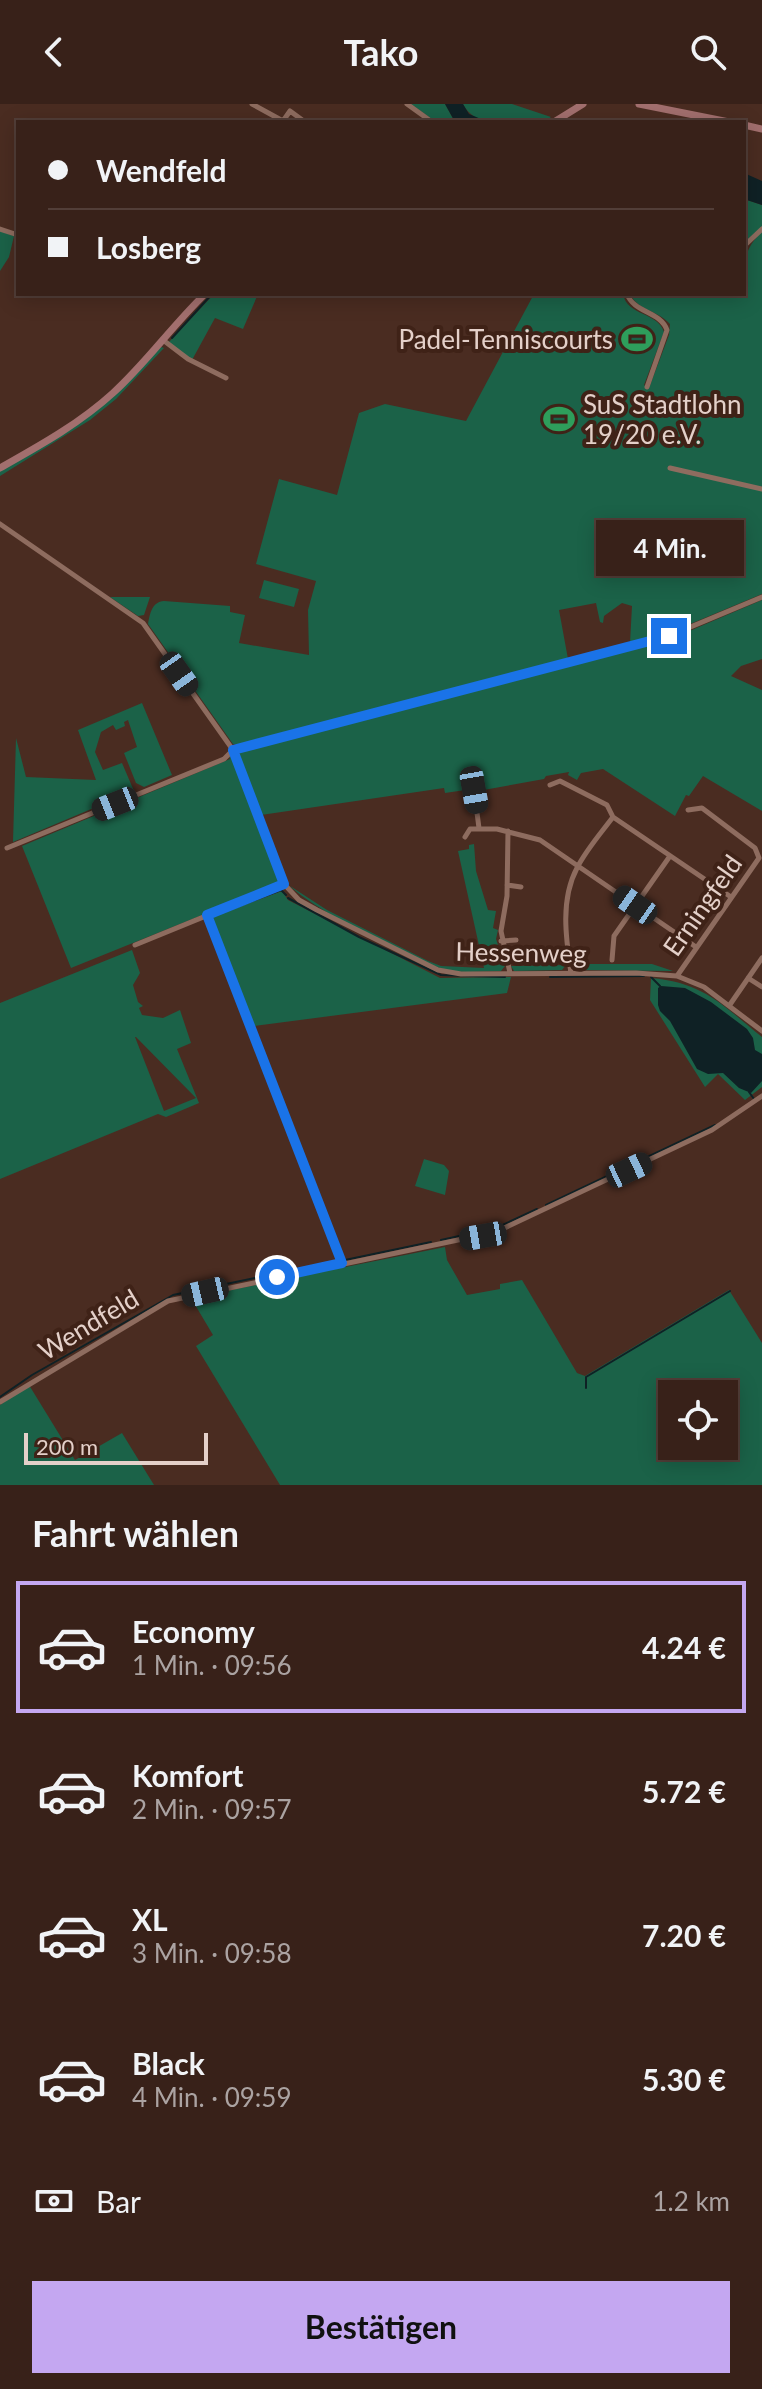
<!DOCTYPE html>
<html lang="de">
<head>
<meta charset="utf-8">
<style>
	body { margin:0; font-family:Lato,sans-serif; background:#432e26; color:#f1f3f6; height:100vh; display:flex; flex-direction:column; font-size:30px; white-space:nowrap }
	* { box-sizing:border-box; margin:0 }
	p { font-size:26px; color:#aba3a2 }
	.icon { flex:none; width:44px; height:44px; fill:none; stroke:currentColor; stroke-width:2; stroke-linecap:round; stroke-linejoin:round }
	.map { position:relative; height:1381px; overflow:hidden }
	.details { display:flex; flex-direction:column; background:#382119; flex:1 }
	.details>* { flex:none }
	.guide { position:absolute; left:16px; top:16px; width:730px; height:176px; border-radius:0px; box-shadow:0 4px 20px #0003,0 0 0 2px #523e38; display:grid; align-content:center; height:176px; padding:0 32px; background:#382119 }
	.tools { position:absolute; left:658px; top:1276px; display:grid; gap:16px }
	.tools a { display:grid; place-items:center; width:80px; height:80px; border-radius:0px; background:#382119; box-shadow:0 4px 20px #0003,0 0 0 2px #523e38; font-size:40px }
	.scale { position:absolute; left:24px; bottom:20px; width:184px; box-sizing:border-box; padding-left:8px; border:4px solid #e4d0c9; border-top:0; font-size:22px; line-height:28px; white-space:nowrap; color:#e4d0c9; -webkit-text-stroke:6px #3f2217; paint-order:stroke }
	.end { position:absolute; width:36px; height:36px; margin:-18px; border:10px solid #1a73e8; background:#fff; box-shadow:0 0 0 4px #fff }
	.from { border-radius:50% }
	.bubble { position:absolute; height:56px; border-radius:0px; background:#382119; box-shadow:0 4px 20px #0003,0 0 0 2px #523e38; font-size:26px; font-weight:700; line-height:56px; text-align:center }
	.car { position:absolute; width:24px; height:48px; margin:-24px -12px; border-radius:10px; box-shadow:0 0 6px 2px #0007; background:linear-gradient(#222 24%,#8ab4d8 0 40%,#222 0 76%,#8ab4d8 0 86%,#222 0) }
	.guide b { display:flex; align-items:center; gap:28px; height:76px; font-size:30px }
	.guide b+b { border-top:2px solid #523e38 }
	.guide i { width:20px; height:20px; background:#f1f3f6 }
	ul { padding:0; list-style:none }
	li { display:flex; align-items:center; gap:24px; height:132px; margin:0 16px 12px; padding:0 16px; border:4px solid transparent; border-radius:0px }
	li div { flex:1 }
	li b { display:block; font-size:30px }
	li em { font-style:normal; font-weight:700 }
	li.current { border-color:#c4a7f1 }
	li>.icon { width:72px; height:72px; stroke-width:1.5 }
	h2 { padding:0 32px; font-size:36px; line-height:96px }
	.pay { display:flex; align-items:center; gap:20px; height:88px; padding:0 32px; font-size:30px }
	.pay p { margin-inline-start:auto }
	.button { display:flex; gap:16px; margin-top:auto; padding:16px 32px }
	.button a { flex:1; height:92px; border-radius:0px; background:#c4a7f1; color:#111; font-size:32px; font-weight:700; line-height:92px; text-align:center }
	header { display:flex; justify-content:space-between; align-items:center; height:104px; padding:0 32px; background:#382119; font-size:36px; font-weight:700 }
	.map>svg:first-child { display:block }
</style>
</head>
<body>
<header><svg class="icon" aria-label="back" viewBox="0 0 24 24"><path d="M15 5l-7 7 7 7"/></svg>Tako<svg class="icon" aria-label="search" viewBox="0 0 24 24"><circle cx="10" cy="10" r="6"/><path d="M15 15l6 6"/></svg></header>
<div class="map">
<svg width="762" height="1381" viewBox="0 0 762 1381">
	<rect width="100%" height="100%" fill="#4a2c21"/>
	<!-- green -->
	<path fill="#1b6248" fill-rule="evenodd" d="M 411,0 L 445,0 L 455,18 L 436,18 Z
		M 463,0 L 512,0 L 551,13 L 544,18 C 518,18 476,27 463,0 Z
		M 744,95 L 762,101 L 762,123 L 744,139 Z
		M 0,127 L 14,132 L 9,153 L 0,167 Z
		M 762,127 L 762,490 L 671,528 L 630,539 L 632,502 L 622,499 L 604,512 L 603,519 L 600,518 L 596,499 L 559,506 L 568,555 L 241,641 L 233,640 L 148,520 C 150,509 152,498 164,497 L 230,502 L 230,508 L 245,511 L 239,539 L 309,551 L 308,506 L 316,477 L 256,460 L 279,375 L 337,391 L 359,309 L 385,300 L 466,317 L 534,190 L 623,190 C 627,212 658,208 664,228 L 644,281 L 649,284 L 669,231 L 670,220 C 659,207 637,206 630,190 L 744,190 C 744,162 741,149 762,127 Z
		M 214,190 L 258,190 L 243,225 L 215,214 L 192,256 L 168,239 Z
		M 161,243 L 164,244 L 116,295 L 90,316 L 0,372 L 0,367 L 73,323 Z
		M 264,476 L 299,485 L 294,503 L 259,494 Z
		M 110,493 L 150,493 L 144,511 L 138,512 Z
		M 762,496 L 762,555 L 741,562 L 731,572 L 762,586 L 762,707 L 703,672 L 689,692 L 686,691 L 675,712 L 603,665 L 581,669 L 577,676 L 568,671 L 569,668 L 546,672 L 544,675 L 478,687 L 475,699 L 472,685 L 445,689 L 444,684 L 261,711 L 238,652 L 242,646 L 673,534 Z
		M 142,599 L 172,671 L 144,683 L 136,679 L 124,649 L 137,643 L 128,616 L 124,618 L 125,622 L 116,626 L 113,621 L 101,628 L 95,648 L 103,666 L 122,659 L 134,687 L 13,738 L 16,634 L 26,673 L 96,676 L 78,626 Z
		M 229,652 L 232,654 L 280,776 L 279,780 L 71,864 L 22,742 L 230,655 Z
		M 474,740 L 476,767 L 488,806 L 496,807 L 493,824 L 498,826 L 496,835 L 505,862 L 501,867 C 485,867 467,869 451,867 C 421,862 311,804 290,782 L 327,806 L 428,857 L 441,862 L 484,864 L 458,747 L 469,745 L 469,741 Z
		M 282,787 L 288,796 L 440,874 L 511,873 L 507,889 L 254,922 L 212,813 Z
		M 132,846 L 140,869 L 133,881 L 138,898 L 143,902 L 139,904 L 142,911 L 163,914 L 180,906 L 191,939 L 177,945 L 199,999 L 166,1013 L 158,1010 L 0,1075 L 0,899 ZM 135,933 L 136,933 L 196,994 L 164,1007 Z
		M 572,860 L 652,860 L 673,867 L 578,866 Z
		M 566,861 L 562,866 L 514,867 L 511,862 Z
		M 651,874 C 705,879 722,901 762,933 L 762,983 L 745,996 L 718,970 L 705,983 L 650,896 Z
		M 424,1055 L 444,1061 L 449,1067 L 445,1091 L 415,1082 Z
		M 445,1143 L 447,1156 L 467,1191 L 500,1185 L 500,1180 L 522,1176 L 577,1269 L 585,1272 L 729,1186 L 762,1239 L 762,1381 L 280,1381 L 196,1242 L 213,1231 L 191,1194 ZM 672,1290 L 724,1290 L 724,1342 L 672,1342 Z
		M 29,1281 L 75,1356 L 122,1329 L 154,1381 L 0,1381 L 0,1301 Z"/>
	<!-- water -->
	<path fill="#0f2125" d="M 445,0 L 463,0 L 469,10 L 488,18 L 455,18 Z
		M 744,69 L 762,77 L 762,101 L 744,95 Z
		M 661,882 L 685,884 L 711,898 L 747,925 L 753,934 L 755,946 L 762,950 L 762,977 L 751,989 L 739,984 L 723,969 L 708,970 L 697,965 L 670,917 L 660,907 L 658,901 L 658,884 Z"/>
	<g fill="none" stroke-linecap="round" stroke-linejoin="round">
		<!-- stream -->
		<path stroke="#0f2125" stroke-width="2" d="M 172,234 L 212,190
			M 288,794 L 359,833 L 441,871 L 505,873
			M 212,812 L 281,786 L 286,791
			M 550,873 L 644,872
			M 651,873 L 660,882
			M 749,988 L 754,995
			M 546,1101 L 715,1021
			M 441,1136 L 496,1124 L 537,1105
			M 345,1156 L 431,1138
			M 586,1284 L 586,1273 L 730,1187
			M 0,1293 L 32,1271 L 173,1191 L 337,1157"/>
		<!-- street -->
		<path stroke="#8e6c5f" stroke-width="5" d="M 252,0 L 283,17
			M 407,0 L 432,18
			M 283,17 L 290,7 L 305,18
			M 0,125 L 18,131
			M 744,142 L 762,125
			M 627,190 C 634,209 660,207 667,226 L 647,283
			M 163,236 L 188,255 L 226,274
			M 670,364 L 762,385
			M 0,420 L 143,519 L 233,646 L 284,780 L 299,796 L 317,806 L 438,866 L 461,870 L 636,869 L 677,872 L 704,883 L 762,927
			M 550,681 L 560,677 L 607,701 L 613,713 L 731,793
			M 474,686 L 479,724
			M 508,727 L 507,792 L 501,827 L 510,869
			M 465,733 L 470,725 L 497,725 L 540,736 L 696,843
			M 7,744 L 224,655 L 233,646 L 669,532 L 762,493
			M 507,781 L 521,783
			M 207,811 L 342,1159
			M 501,837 L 516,836
			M 135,841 L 284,780
			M 612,856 L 614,832 L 670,752
			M 571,869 C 566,835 560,796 577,764 C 586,746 601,729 613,713
			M 677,872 L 759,754 L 755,744 L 702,704 L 688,706
			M 748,874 L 762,883
			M 729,902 L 762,854
			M 0,1298 L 168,1197 L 496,1128 L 712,1026 L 762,992"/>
		<!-- secondary -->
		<path stroke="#a26f6e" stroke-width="7" d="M 639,0 L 729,18
			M 554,18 L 583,0
			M 744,21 L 762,25
			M 0,364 C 39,342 79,320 113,289 C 146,259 172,222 205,190"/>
	</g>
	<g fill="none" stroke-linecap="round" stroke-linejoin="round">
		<!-- route -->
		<path stroke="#1a73e8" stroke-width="10" d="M 277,1173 L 342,1159 L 207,811 L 284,780 L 233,646 L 669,532"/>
	</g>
	<!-- icons -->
	<defs>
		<symbol id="stadium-bare" viewBox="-9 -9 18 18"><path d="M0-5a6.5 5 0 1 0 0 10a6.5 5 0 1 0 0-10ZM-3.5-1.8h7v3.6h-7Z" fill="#2e9e5b" stroke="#3f2217" stroke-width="2.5" paint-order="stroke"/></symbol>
	</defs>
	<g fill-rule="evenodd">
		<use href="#stadium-bare" x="615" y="213" width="44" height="44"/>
		<use href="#stadium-bare" x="537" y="293" width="44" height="44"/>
	</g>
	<g text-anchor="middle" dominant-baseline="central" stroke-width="8" stroke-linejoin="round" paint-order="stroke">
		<!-- poi labels -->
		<g font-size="26" fill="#e4d0c9" stroke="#3f2217" text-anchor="end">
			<text x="613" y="235">Padel-Tenniscourts</text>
			<text x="583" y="300" text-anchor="start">SuS Stadtlohn<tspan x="583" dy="30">19/20 e.V.</tspan></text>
		</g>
		<!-- street labels -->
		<g font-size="26" fill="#e4d0c9" stroke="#3f2217">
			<text transform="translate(702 801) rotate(-55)">Erningfeld</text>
			<text transform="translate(521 848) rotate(1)">Hessenweg</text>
			<text transform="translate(88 1220) rotate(-31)">Wendfeld</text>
		</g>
	</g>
</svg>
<div class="tools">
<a><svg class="icon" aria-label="locate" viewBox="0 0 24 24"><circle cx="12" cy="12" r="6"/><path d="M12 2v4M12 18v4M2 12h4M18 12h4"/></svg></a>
</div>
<div class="scale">200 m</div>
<i class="end from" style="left:277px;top:1173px"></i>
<i class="end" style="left:669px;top:532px"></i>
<div class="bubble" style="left:596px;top:416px;width:148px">4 Min.</div>
<i class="car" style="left:179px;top:570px;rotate:145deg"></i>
<i class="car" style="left:474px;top:686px;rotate:170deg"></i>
<i class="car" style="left:115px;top:700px;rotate:248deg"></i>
<i class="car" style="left:635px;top:801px;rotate:305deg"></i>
<i class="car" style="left:629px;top:1066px;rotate:65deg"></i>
<i class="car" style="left:483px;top:1132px;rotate:260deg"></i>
<i class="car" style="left:205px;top:1188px;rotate:257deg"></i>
<div class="guide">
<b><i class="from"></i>Wendfeld</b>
<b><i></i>Losberg</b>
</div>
</div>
<section class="details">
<h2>Fahrt wählen</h2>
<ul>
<li class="current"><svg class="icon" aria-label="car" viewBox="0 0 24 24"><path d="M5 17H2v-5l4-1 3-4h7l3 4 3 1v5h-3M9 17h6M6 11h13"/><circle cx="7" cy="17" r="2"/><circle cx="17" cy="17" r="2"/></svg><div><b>Economy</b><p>1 Min. · 09:56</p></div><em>4.24 €</em></li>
<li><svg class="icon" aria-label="car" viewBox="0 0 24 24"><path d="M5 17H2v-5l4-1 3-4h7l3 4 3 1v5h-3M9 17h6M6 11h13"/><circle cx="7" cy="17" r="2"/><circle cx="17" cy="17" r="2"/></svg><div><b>Komfort</b><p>2 Min. · 09:57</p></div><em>5.72 €</em></li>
<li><svg class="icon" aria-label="car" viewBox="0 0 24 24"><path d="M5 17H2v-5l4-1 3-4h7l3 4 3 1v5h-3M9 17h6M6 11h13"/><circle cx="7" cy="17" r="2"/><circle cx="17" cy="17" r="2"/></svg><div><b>XL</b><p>3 Min. · 09:58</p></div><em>7.20 €</em></li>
<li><svg class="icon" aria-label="car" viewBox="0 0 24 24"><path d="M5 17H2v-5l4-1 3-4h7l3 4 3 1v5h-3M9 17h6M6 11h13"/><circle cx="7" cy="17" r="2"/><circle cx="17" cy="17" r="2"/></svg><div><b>Black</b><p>4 Min. · 09:59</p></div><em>5.30 €</em></li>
</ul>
<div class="pay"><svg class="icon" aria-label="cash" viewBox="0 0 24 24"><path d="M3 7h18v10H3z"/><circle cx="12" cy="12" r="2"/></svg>Bar<p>1.2 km</p></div>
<div class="button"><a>Bestätigen</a></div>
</section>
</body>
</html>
